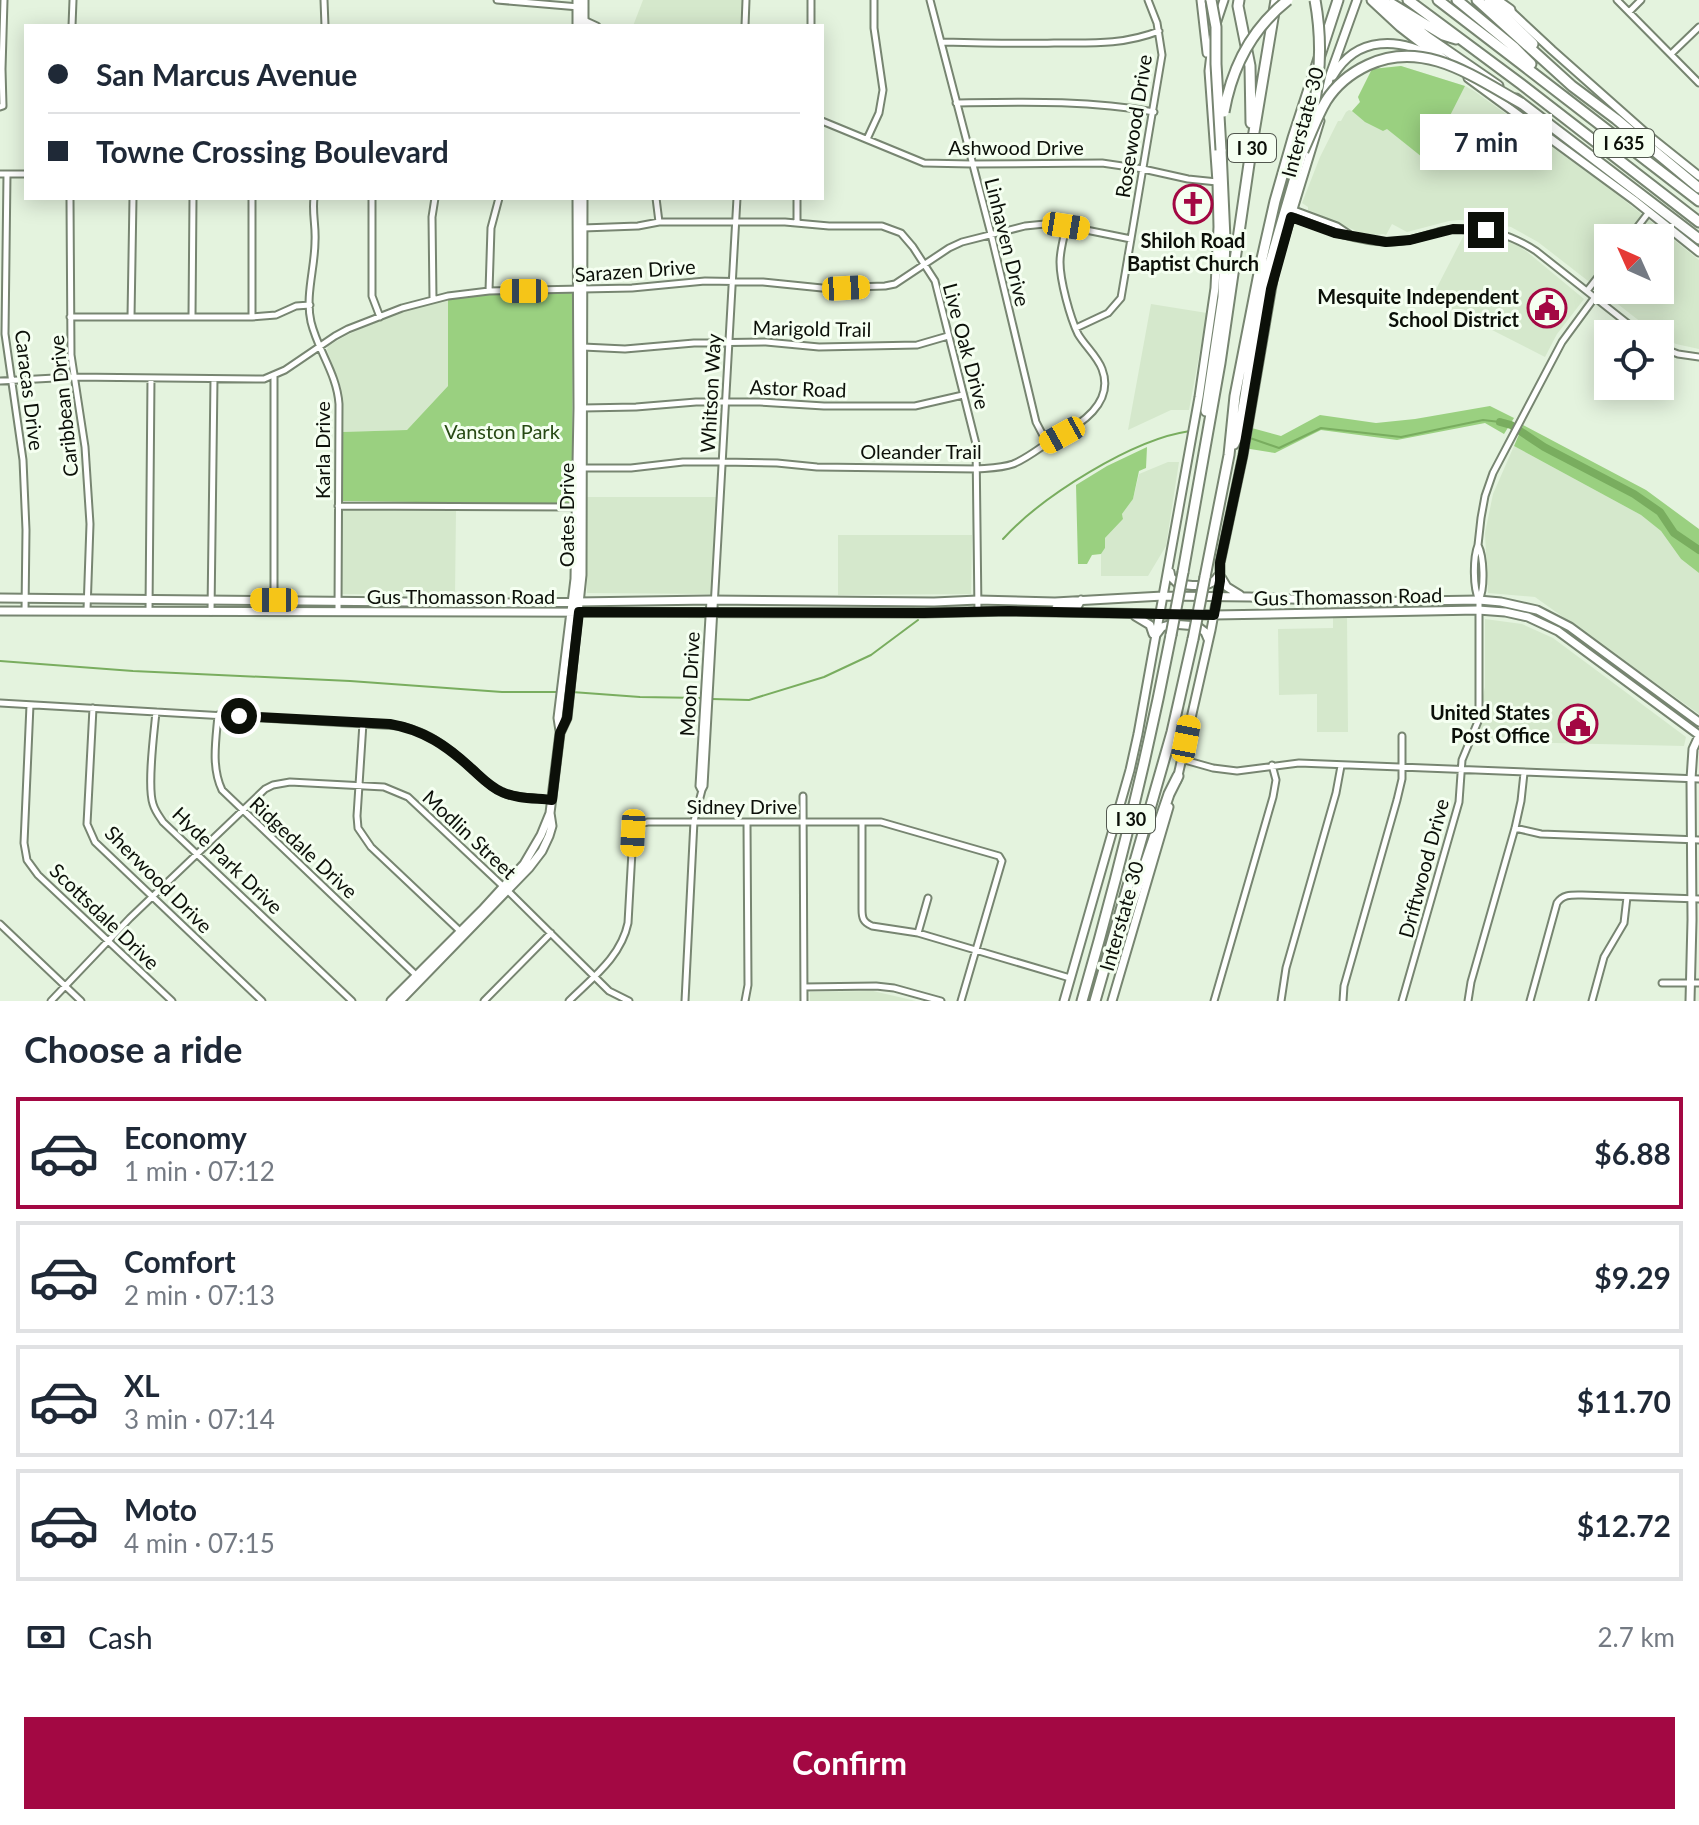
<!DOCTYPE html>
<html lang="en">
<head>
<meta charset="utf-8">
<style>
	body { margin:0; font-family:Lato,sans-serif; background:#f6f6f7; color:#1f2937; height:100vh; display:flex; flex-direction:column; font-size:30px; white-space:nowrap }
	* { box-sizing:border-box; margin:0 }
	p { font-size:26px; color:#747a83 }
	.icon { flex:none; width:44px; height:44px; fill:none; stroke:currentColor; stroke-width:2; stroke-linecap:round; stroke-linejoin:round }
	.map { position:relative; height:1001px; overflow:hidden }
	.panel { display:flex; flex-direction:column; background:#fff; flex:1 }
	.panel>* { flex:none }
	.top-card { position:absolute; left:24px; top:24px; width:800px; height:176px; border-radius:0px; box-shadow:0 4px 20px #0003; display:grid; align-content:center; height:176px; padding:0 24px; background:#fff }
	.needle { width:52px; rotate:315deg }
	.fabs { position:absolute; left:1594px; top:224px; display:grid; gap:16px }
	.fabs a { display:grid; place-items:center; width:80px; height:80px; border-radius:0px; background:#fff; box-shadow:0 4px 20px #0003; font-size:40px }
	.end { position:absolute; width:36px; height:36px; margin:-18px; border:10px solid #0c1009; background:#fff; box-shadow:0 0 0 4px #fff }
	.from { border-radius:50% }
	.bubble { position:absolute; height:56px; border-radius:0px; background:#fff; box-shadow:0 4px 20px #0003; font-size:26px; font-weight:700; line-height:56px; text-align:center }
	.car { position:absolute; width:24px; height:48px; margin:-24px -12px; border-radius:10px; box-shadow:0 0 6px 2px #0007; background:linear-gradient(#f5c518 24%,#345 0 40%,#f5c518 0 76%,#345 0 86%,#f5c518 0) }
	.top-card b { display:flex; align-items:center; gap:28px; height:76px; font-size:30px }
	.top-card b+b { border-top:2px solid #e0e1e3 }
	.top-card i { width:20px; height:20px; background:#1f2937 }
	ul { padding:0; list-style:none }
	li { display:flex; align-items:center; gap:24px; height:112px; margin:0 16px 12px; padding:0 8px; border:4px solid #e0e1e3; border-radius:0px }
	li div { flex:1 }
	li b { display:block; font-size:30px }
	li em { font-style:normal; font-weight:700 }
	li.on { border-color:#a30843 }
	li>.icon { width:72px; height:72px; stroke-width:1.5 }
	h2 { padding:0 24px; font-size:36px; line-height:96px }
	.pay { display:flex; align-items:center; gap:20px; height:88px; padding:0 24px; font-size:30px }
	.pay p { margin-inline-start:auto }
	.button { display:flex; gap:16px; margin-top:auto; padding:16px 24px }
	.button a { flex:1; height:92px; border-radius:0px; background:#a30843; color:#fff; font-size:32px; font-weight:700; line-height:92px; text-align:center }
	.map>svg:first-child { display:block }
</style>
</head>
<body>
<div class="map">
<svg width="1699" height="1001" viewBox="0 0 1699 1001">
	<rect width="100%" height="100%" fill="#e4f3de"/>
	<!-- built -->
	<path fill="#d5e8cc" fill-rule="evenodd" d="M 643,0 L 744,0 L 743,26 L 633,26 Z
		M 1401,66 L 1465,86 L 1474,91 L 1609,188 L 1699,260 L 1699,349 L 1676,344 L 1660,336 L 1660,334 L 1657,334 L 1646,326 L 1538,242 L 1511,227 L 1480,221 L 1459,220 L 1449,221 L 1407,232 L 1392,224 L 1386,235 L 1383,234 L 1376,235 L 1361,233 L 1308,210 L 1308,207 L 1302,203 L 1320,157 L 1338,121 L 1341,121 L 1346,112 L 1349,110 L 1352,111 L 1360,102 L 1358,97 L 1372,69 ZM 1608,238 L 1660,238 L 1660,290 L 1608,290 Z
		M 1465,233 L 1491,236 L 1515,244 L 1526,251 L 1584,299 L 1557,334 L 1545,357 L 1431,299 Z
		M 448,298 L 448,386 L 407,430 L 342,432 L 341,387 L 327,350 L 328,346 L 347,335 L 410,307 Z
		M 1151,304 L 1207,313 L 1189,410 L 1171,410 L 1128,430 Z
		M 1514,446 L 1641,515 L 1661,531 L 1681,559 L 1699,573 L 1699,714 L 1535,597 L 1488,593 L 1485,533 L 1493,494 Z
		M 1168,462 L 1179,462 L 1166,546 L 1148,576 L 1101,576 L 1101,554 L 1105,548 L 1105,538 L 1123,519 L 1122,514 L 1133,499 L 1139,474 Z
		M 586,497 L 717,497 L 711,594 L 587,593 Z
		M 342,510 L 456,511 L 455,595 L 342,594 Z
		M 838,535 L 972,535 L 971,594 L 838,595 Z
		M 1333,616 L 1347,616 L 1348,732 L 1317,732 L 1317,694 L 1279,695 L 1278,629 L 1333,628 Z
		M 1485,619 L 1522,624 L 1553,638 L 1686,737 L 1684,746 L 1473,741 L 1485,687 Z
		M 873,991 L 916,1001 L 810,1001 L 810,992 Z"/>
	<!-- green -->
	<path fill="#9ad080" d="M 1401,66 L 1465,86 L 1427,161 L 1387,129 L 1383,131 L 1365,122 L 1352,111 L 1360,102 L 1358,97 L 1372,69 Z
		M 569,292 L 573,294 L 572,502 L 568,504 L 342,501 L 342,432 L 407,430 L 448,386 L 448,298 L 498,293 Z
		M 1490,406 L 1514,418 L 1504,434 L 1485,423 L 1397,440 L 1321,430 L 1275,453 L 1244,448 L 1248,427 L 1281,436 L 1320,415 L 1376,423 L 1415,419 Z
		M 1523,425 L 1646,490 L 1699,529 L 1699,573 L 1681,559 L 1661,531 L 1641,515 L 1514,446 Z
		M 1147,447 L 1146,468 L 1139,471 L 1133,499 L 1122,514 L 1123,519 L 1105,538 L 1105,548 L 1101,554 L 1092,555 L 1087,564 L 1078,564 L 1076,485 L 1107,466 Z"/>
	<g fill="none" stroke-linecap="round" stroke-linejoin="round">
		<!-- stream -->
		<path stroke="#79ad5f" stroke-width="2" d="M 1250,438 L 1279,448 L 1321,428 L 1401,437 L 1483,420 L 1500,422
			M 1003,539 C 1042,496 1133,439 1190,431
			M 0,661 L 133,671 L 350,681 L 502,692 L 558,692
			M 572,692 L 640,697 L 702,698
			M 712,699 L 749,700 L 824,677 L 871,655 L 918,620"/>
		<!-- river -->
		<path stroke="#79ad5f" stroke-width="8" d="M 1500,422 L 1511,425 L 1544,447 L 1634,494 L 1660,512 L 1674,533 L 1699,550"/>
		<defs>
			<path id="minor" d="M 324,0 L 325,26
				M 497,0 L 579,7
				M 930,0 L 991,234 L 1036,422 L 1047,443
				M 1617,0 L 1699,83
				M 1629,12 L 1641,0
				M 584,20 L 597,26
				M 72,26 L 73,0
				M 745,26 L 746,0
				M 811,26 L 811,0
				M 941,42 C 979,43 1016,44 1054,43 C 1091,43 1123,45 1159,31
				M 1671,54 L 1699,27
				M 956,103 C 1022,102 1089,100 1154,112
				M 0,107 L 3,106 L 2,69 L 4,0
				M 822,121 L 924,163 L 971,164 L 1102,163 L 1143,169 L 1188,179 L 1217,182
				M 867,139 L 879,113 L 883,90 L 874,28 L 874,0
				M 0,174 L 26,174
				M 7,174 L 5,334 L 23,460 L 26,530 L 25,611
				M 70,198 L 71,355 L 85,447 L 90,524 L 87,610
				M 314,198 C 312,213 316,226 315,241 C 315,268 305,295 311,322 C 318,351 337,374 339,404 L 338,612
				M 372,198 L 372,296 L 380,317
				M 656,198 L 659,222
				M 1294,210 L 1337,226 L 1349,234
				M 1291,217 C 1322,228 1353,241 1387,242 C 1406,243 1423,236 1441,231 C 1475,224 1507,232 1536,251 L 1641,334
				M 797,223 L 797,198
				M 583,228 L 638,226 L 659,222 L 785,222 L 829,226 L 882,226 L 901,233 L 913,247 L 935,281 L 976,444 L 978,612
				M 1629,238 L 1649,212
				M 489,291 L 491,228 L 499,198
				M 1587,291 L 1608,264
				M 433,299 L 432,217 L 435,198
				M 192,316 L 193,198
				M 70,317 L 252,317 L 276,315 L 296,306 L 310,305
				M 131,317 L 133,198
				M 252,317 L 252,198
				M 1076,328 L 1108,313 L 1121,298 L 1162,55 L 1157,23 L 1148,0
				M 583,347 L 625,349 L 694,343 L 766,342 L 819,347 L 917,345 L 948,336
				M 1660,347 L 1678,354 L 1699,357
				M 0,381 L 73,377 L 264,379 L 285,370 L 335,336 L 348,329 L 402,308 L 448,296 L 489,291 L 632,288 L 705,281 L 763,282 L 822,288 L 885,286 L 895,284 L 949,248 L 962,242 L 1025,226 L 1045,224 L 1066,226 L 1131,239
				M 583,408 L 636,407 L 696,402 L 760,402 L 824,406 L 915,406 L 963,395
				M 582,468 L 631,468 L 683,462 L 722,462 L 777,463 L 817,467 L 977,469 C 989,468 1002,468 1013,464 C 1028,458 1042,446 1055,438 C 1080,425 1115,403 1102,369 C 1097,356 1085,346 1078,334 C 1070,317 1060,281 1060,262 C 1060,250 1064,238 1066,226
				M 338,506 L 578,507
				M 1478,545 C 1484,557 1485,588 1479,600
				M 149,611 L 151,378
				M 274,611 L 274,376
				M 211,612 L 214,379
				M 0,703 L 400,726 C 430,732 452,750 473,770 C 482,778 491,788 503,793 C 518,798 536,798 552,800
				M 30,705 L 24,843 L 27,860 L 38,875 L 172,1001
				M 93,708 L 87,824 L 95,842 L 262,1001
				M 156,712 C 154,733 147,786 153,804 C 155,811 159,816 163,822 L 352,1001
				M 218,715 C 216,740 211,767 222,790 L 417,976
				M 363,723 L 357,816 L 358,828 L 371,847 L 461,932
				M 1181,759 L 1213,768 L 1237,771 L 1299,763 L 1699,779
				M 701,790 L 699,786 L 710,600
				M 803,796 L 804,1001
				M 862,822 L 862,909 C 862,918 863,922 872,926 L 918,933 L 1070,978
				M 1515,828 L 1541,834 L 1699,840
				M 0,924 L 81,1001
				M 918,933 L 928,898
				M 1662,983 L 1699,983
				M 804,987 L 876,986 L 894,988 L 941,1001
				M 51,1001 L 130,918 L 265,789 L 273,785 L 290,782 L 384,787 L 408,797 L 508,891 L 609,991 L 629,1001
				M 484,1001 L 551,933
				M 569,1001 C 592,978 621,957 628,923 L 633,833 C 637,826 640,823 648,822 L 881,822 L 999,856 L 1002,861 L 961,1001
				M 685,1001 L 694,821 L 702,790 L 704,786 L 737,198
				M 745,1001 L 748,985 L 747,822
				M 1214,1001 L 1273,797 L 1276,780 L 1272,765
				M 1281,1001 L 1286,968 L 1336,793 L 1341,766
				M 1343,1001 L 1344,986 L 1397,800 L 1402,779 L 1402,736
				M 1402,1001 L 1459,802 L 1462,760 L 1479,719 L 1479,600 C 1473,588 1473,558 1478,545 L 1481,518 L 1485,496 L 1493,473 L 1562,342 L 1595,297
				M 1468,1001 L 1471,982 L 1515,828 L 1521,801 L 1524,773
				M 1530,1001 L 1557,903 C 1563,894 1572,895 1582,895 L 1699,899
				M 1592,1001 L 1604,957 L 1624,923 L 1627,897"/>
			<path id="major" d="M 1201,0 L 1207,53
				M 1508,9 L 1552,50 L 1649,136 L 1699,176
				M 1217,21 L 1224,0
				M 577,26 L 577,0
				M 584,26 L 584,0
				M 1333,76 C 1357,35 1400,37 1437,59
				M 1468,78 L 1634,200 L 1699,252
				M 1324,101 L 1330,75 L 1357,0
				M 1170,572 L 1171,577 L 1178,584 C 1192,585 1210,590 1218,576
				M 1221,577 L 1227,587 L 1240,595
				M 0,598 L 510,603 L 710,600 L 934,602 L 978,600 L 1055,602 L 1163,596 L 1250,597 L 1355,602 L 1479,600 L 1501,602 L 1537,610 L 1570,627 L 1699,722
				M 1056,608 L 1077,607 L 1081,600
				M 0,611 L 924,613 L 1009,611 L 1214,615 L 1478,610 L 1505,612 L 1528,617 L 1558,631 L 1699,735
				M 1135,616 L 1150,625 L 1153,634
				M 1156,635 L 1162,627 L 1172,624 L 1197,626 L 1205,632 L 1208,639
				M 560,731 L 558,718 L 575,579 L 578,408 L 577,198
				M 1177,780 L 1211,630 L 1220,581 L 1220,563 L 1243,455 L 1275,268 L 1320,121
				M 391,1001 L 482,910 L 524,864 L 541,835 L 550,813
				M 400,1001 L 529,868 L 542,851 L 549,836 L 552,826 L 550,813 L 560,733 L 567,718 L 582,575 L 583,198
				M 1064,1001 L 1130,770 L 1138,734 L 1199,397 L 1215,288 L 1218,227 L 1217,182 L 1209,71 L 1213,37
				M 1112,1001 L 1169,807
				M 1690,1001 L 1692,920 L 1691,779 L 1693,749 L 1699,736"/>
			<path id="highway" d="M 1239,0 L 1238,6 L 1250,66 L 1251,123
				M 1372,0 L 1400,26 L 1449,64
				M 1382,0 L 1427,37 L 1498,86
				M 1408,0 L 1521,84 L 1699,222
				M 1438,0 C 1525,67 1612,133 1699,201
				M 1457,0 L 1514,47 L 1531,64
				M 1477,0 L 1572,86 L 1616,119 L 1699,188
				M 1489,0 L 1533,44
				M 1496,0 L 1510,10
				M 1392,4 L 1443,35 L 1456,39
				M 1516,99 L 1699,239
				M 1206,411 L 1223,297 L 1225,239 L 1221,150 L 1222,144
				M 1234,444 L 1239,433 C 1249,377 1255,319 1270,264 C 1284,212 1301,162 1313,110
				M 1183,572 L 1220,363 L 1251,150 L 1276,0
				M 1205,577 L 1229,455 L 1235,396 L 1261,263 L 1275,201 L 1293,138 L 1338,0
				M 1116,950 L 1169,794 L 1178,776
				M 1082,1001 C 1117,880 1147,759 1171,635
				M 1095,1001 L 1172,732 L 1193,639"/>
		</defs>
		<!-- minor casing -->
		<use href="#minor" stroke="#778571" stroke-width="9"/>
		<!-- major casing -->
		<use href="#major" stroke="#778571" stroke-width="11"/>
		<!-- highway casing -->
		<use href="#highway" stroke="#778571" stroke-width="13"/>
		<!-- minor -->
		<use href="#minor" stroke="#fff" stroke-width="5"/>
		<!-- major -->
		<use href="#major" stroke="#fff" stroke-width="7"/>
		<!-- highway -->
		<use href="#highway" stroke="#fff" stroke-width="9"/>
		<defs>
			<path id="highway-bridge" d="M 1211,0 L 1216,27 L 1216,64 L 1221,150
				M 1313,110 C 1321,73 1322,38 1315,0
				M 1224,112 C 1232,67 1251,29 1288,0
				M 1303,151 C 1311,134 1317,116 1326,101 C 1336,85 1351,73 1368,65 C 1424,39 1474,77 1521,103
				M 1171,635 L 1183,572
				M 1193,639 L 1205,577"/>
		</defs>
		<!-- highway-bridge casing -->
		<use href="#highway-bridge" stroke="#778571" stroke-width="13" stroke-linecap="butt"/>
		<!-- highway-bridge -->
		<use href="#highway-bridge" stroke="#fff" stroke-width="9"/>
	</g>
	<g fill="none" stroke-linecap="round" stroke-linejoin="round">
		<!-- route -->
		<path stroke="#0c1009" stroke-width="10" d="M 239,716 L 390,724 C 424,730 447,746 472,769 C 481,777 490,787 502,792 C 517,799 535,798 552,800 L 560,733 L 567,718 L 579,612 L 924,613 L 1009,611 L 1214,615 L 1220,581 L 1220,563 L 1243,455 L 1271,289 L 1291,217 L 1335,233 L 1386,242 L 1410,240 L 1453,229 L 1486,230"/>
	</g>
	<!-- icons -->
	<defs>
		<symbol id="church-ring" viewBox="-11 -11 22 22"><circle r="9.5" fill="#f5fff1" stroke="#a30843" stroke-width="1.5"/><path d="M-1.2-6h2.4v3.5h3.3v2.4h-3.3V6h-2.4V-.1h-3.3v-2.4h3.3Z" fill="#a30843"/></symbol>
		<symbol id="civic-ring" viewBox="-11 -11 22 22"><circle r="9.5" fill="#f5fff1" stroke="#a30843" stroke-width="1.5"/><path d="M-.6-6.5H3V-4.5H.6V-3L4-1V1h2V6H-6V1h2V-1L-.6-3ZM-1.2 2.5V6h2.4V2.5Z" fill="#a30843"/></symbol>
	</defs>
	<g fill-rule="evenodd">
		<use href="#church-ring" x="1171" y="182" width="44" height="44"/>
		<use href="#civic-ring" x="1525" y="286" width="44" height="44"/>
		<use href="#civic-ring" x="1556" y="702" width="44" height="44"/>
	</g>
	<g text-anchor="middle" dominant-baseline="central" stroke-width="6" stroke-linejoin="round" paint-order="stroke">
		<!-- shield labels -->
		<g fill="#f5fff1" stroke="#52584f" stroke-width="2">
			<rect x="1594" y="129" width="60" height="28" rx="6"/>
			<rect x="1228" y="134" width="48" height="28" rx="6"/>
			<rect x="1107" y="805" width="48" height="28" rx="6"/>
		</g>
		<g font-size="18" font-weight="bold" fill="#0c1009">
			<text x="1624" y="143">I 635</text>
			<text x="1252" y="148">I 30</text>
			<text x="1131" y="819">I 30</text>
		</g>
		<!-- street labels -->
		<g font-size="20" fill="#0c1009" stroke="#f5fff1">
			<text transform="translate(1302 122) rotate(-75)">Interstate 30</text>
			<text transform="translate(1133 126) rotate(-81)">Rosewood Drive</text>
			<text x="1016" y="147">Ashwood Drive</text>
			<text transform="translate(1008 242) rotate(76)">Linhaven Drive</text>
			<text transform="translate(635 270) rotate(-4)">Sarazen Drive</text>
			<text transform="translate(812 328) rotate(1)">Marigold Trail</text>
			<text transform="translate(967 346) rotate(75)">Live Oak Drive</text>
			<text transform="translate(798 388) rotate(2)">Astor Road</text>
			<text transform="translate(30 390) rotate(83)">Caracas Drive</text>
			<text transform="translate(710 393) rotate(-87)">Whitson Way</text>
			<text transform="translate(63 406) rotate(-96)">Caribbean Drive</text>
			<text transform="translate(322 450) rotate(-90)">Karla Drive</text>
			<text x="921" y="451">Oleander Trail</text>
			<text transform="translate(566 515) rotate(-90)">Oates Drive</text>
			<text x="461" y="596">Gus Thomasson Road</text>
			<text transform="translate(1348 596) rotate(-1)">Gus Thomasson Road</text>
			<text transform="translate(689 684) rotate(-87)">Moon Drive</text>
			<text x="742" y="806">Sidney Drive</text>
			<text transform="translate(470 834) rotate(43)">Modlin Street</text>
			<text transform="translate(304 847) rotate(43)">Ridgedale Drive</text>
			<text transform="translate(228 860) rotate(44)">Hyde Park Drive</text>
			<text transform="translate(1423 868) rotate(-75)">Driftwood Drive</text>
			<text transform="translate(159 879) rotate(45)">Sherwood Drive</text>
			<text transform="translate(105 916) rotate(44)">Scottsdale Drive</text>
			<text transform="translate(1121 916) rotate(-74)">Interstate 30</text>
		</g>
		<!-- poi labels -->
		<g font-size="20" font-weight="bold" fill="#0c1009" stroke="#f5fff1" text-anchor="end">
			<text x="1193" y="240" text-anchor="middle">Shiloh Road<tspan x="1193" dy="23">Baptist Church</tspan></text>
			<text x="1519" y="296">Mesquite Independent<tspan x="1519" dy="23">School District</tspan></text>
			<text x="1550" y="712">United States<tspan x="1550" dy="23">Post Office</tspan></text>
		</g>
		<!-- park labels -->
		<g font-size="20" fill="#284a14" stroke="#f5fff1">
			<text x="502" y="431">Vanston Park</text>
		</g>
	</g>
</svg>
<div class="fabs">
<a><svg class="needle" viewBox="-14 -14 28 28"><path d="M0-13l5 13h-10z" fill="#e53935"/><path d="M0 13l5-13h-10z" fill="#747a83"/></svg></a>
<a><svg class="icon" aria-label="locate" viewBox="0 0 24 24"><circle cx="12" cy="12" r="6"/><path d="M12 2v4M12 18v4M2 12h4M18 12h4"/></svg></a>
</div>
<i class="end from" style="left:239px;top:716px"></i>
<i class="end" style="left:1486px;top:230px"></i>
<div class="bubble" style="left:1420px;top:114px;width:132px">7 min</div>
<i class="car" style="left:1066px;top:226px;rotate:99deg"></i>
<i class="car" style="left:846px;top:288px;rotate:87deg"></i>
<i class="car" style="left:524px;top:291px;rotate:270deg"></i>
<i class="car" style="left:1062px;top:435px;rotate:241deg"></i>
<i class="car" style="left:274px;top:600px;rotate:270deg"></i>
<i class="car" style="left:1186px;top:739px;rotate:11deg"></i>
<i class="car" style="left:633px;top:833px;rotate:183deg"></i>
<div class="top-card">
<b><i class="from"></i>San Marcus Avenue</b>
<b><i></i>Towne Crossing Boulevard</b>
</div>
</div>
<section class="panel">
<h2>Choose a ride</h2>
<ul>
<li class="on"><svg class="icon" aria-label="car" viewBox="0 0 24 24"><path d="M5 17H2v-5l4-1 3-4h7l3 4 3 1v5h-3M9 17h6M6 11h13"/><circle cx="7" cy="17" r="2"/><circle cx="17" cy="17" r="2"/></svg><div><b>Economy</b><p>1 min · 07:12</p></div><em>$6.88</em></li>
<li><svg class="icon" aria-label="car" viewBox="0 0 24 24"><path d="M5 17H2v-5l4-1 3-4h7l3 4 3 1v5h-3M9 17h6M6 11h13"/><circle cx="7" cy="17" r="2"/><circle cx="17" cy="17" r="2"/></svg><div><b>Comfort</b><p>2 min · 07:13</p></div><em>$9.29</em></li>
<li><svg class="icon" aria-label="car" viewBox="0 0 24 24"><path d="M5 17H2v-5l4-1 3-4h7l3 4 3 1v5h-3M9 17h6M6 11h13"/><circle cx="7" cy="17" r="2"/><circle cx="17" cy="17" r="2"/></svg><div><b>XL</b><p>3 min · 07:14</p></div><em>$11.70</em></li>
<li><svg class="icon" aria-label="car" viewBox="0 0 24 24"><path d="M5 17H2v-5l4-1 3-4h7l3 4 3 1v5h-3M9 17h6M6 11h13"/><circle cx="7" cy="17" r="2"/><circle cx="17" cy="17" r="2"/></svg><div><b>Moto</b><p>4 min · 07:15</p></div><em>$12.72</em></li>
</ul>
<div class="pay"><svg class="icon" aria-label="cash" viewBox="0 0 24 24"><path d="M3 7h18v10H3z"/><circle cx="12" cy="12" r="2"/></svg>Cash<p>2.7 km</p></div>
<div class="button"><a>Confirm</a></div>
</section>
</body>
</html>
